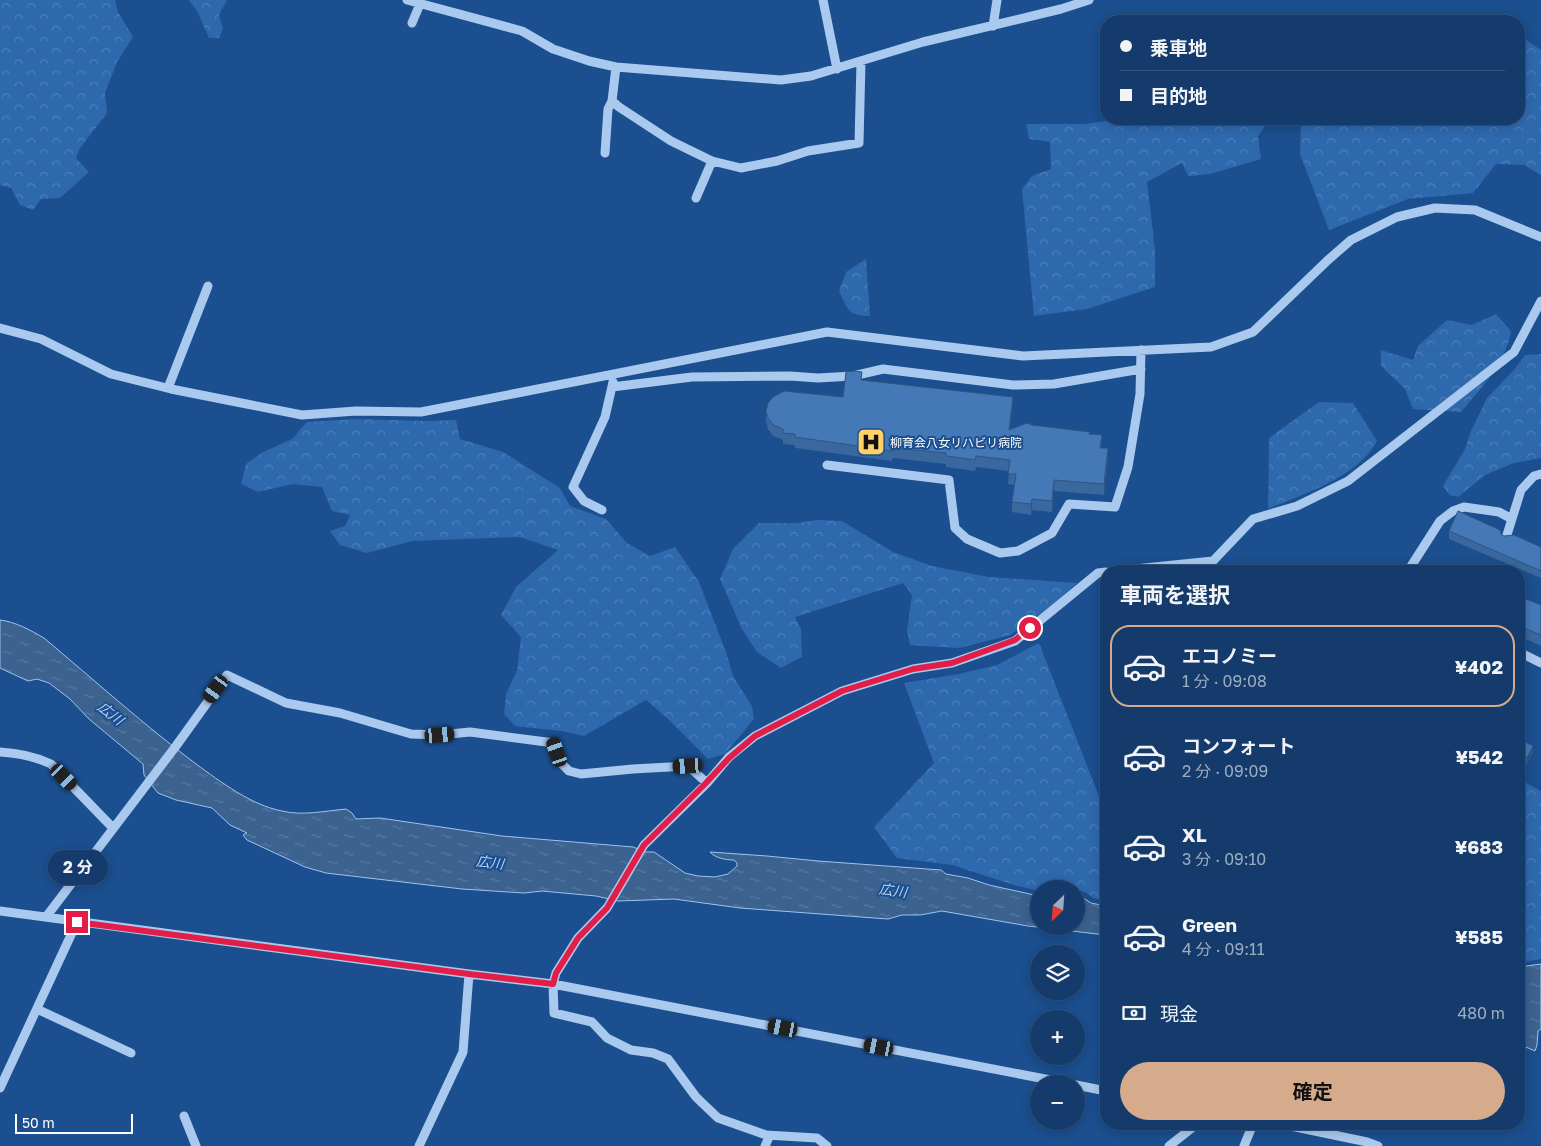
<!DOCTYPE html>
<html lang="ja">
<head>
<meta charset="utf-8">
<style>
	body { margin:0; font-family:"Golos Text","Noto Sans JP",sans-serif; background:#214673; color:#f1f3f6; height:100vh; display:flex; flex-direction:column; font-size:19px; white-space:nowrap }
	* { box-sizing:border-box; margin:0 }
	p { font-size:16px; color:#9dadc1 }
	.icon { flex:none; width:28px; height:28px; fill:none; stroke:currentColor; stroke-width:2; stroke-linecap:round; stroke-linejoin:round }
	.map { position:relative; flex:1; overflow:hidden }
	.panel { position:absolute; left:1100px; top:565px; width:425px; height:565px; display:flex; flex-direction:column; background:#143b6b; border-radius:20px; box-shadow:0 2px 12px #0003,0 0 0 1px #33557e }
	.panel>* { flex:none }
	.banner { position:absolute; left:1100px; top:15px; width:425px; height:110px; border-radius:20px; box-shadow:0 2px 12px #0003,0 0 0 1px #33557e; display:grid; align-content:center; height:110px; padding:0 20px; background:#143b6b }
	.needle { width:32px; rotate:205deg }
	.controls { position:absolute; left:1030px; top:880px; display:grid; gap:10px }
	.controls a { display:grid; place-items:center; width:55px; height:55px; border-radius:50%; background:#143b6b; box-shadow:0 2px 12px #0003,0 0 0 1px #33557e; font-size:25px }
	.scale { position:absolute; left:15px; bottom:12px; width:118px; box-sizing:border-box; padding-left:5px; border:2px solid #fff; border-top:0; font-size:14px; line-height:18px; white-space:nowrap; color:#fff; -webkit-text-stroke:4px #1b4f8f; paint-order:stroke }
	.end { position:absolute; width:22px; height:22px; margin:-11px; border:6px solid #e11d48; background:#fff; box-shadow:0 0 0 2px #fff }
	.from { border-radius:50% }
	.bubble { position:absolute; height:35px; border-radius:18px; background:#143b6b; box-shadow:0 2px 12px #0003,0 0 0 1px #33557e; font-size:16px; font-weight:700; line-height:35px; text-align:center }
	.car { position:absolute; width:15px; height:30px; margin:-15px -8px; border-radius:6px; box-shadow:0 0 4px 1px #0007; background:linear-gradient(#222 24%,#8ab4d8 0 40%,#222 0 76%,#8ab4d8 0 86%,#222 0) }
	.banner b { display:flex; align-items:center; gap:18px; height:48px; font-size:19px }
	.banner b+b { border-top:1px solid #33557e }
	.banner i { width:12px; height:12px; background:#f1f3f6 }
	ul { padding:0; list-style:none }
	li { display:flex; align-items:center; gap:15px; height:82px; margin:0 10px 8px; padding:0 10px; border:2px solid transparent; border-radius:20px }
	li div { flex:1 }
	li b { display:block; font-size:19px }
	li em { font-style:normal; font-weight:700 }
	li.selected { border-color:#d6ab8b }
	li>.icon { width:45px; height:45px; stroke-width:1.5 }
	h2 { padding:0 20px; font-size:22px; line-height:60px }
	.pay { display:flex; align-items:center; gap:12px; height:55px; padding:0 20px; font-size:19px }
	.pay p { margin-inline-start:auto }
	.action { display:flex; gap:10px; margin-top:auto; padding:10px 20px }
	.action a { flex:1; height:58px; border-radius:30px; background:#d6ab8b; color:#111; font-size:20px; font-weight:700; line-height:58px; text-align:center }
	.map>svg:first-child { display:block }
</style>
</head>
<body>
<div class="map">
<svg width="1541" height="1146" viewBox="0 0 1541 1146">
	<defs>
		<pattern id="forest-crowns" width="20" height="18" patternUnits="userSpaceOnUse" patternTransform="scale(1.25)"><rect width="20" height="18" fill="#2e69ad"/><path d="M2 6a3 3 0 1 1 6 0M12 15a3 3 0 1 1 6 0" fill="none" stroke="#4d80b9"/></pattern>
		<pattern id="water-ripples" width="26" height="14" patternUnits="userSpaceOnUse" patternTransform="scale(1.25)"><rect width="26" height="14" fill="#3c6290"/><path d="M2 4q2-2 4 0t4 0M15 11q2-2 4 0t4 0" fill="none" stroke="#597aa1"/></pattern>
	</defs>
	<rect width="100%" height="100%" fill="#1b4f8f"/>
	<!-- forest -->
	<path fill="url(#forest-crowns)" d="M 0,0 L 115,0 L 118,12 L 133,37 L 117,62 L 105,93 L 107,113 L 80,148 L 76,158 L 89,172 L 60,198 L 41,199 L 33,210 L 20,205 L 11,188 L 0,185 Z
		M 189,0 L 227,0 L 219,15 L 223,29 L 219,38 L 209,38 L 197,11 Z
		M 1519,35 L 1541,50 L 1541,175 L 1524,165 L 1496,164 L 1473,193 L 1408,199 L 1329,230 L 1300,154 L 1301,119 L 1519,119 Z
		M 1121,119 L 1270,119 L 1258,136 L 1261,159 L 1210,174 L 1188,176 L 1182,163 L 1147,182 L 1155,250 L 1155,287 L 1087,309 L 1034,316 L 1022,189 L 1032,176 L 1051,169 L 1050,142 L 1029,139 L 1026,124 L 1085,124 Z
		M 866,259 L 870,316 C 847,315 849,311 839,291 L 846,272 Z
		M 1496,314 L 1511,331 C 1506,363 1481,388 1461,412 L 1413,409 L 1405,389 L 1381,366 L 1381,350 L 1413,360 L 1418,346 L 1447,320 L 1472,325 Z
		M 1541,354 L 1541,458 L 1514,463 L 1485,475 L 1458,497 L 1450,495 L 1443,486 L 1465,449 L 1471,431 L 1487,398 L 1514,370 L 1525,355 Z
		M 1319,402 L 1353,403 L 1377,441 C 1357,478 1305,493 1268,509 L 1269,438 Z
		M 356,419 L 427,421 L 456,420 L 460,439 L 503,452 L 560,488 L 570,506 L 606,519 L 627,543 L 650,556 L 675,547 L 699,582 L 726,652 L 733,676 L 752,706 L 754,719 L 725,754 L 708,759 L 668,719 L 646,700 L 584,736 L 562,731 L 515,726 L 504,714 L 506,694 L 517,671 L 521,637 L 501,615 L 516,587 L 558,550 L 520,537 L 412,541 L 367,553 L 340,545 L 330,531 L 345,526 L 350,515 L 332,511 L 322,487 L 293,484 L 258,492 L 241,484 L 246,464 L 261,453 L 292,439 L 307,422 Z
		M 817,520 L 842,521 L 893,552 L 932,566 L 989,577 L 1077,583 L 1049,608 L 1010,635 L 959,648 L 910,645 L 907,630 L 912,595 L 903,583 L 795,617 L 801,629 L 802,657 L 781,668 L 757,652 L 742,629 L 720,579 L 733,549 L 759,523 L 797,523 Z
		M 1039,643 L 1102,804 L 1106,803 L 1106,901 L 1093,898 L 1087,893 L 1073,888 L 1039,889 L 1039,891 L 1014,885 L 952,865 L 897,858 L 874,827 L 934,763 L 904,683 L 959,674 L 997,665 Z
		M 1519,779 L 1541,791 L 1541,959 L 1519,963 Z"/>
	<!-- water -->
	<path fill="url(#water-ripples)" stroke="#9cc4f0" d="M 0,620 C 16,622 30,630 44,638 C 94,680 143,724 196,764 C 221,782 251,805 282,811 C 302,816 325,811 346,809 L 352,813 L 356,819 L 380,818 L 502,836 L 633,847 L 646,852 L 654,852 L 685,873 L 698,876 L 715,877 L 728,874 L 737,866 L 737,863 L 734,860 C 726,860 715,858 710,852 L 767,856 L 818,861 L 941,870 L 946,874 L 968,878 L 989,885 L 1039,896 L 1039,926 L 1076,926 L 1076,893 L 1091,903 L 1106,906 L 1106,935 L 1028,926 L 942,911 L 920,915 L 902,915 L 888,919 L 740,908 L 674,899 L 618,901 L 596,896 L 542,891 L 524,893 L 462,889 L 326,873 L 305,867 L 247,840 L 243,835 L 247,833 L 230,825 L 212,808 L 176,800 L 158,793 L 144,775 L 143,764 L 89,719 L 70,699 L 49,683 L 37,679 L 28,681 L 0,668 Z
		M 1541,964 L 1541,1029 L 1538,1031 L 1537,1045 L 1535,1051 L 1521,1045 L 1519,1037 L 1519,967 Z"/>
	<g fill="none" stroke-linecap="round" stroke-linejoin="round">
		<!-- minor -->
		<path stroke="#a9c9ee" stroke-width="9" d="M 407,0 L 522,31 L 553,49 L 589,61 L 616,67 L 781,80 L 811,76 L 923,42 L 1061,9 L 1089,0
			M 823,0 L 837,69
			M 412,23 L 420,4
			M 993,26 L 997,0
			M 616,67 L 612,101 L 619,107 L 671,141 L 712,161 L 741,168 L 777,161 L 808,151 L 859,143 L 861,62
			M 605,153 L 608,109 L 612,101
			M 696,198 L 712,161
			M 0,328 L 41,339 L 111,374 L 171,389 L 302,415 L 356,411 L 421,412 L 827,332 L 1023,356 L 1211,347 L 1253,332 L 1328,260 L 1351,240 L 1397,217 L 1435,208 L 1475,210 L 1541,237
			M 612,387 L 692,377 L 790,376 L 818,378 L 853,376 L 883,369 L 1013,385 L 1054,384 L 1141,369
			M 168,388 L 208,286
			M 827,465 L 949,480 L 955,528 L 967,539 L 1000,553 L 1018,551 L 1052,533 L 1069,504 L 1115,507 L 1128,467 L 1140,394 L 1141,350
			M 602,510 L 584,501 L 573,487 L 605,417 L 613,382
			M 1506,538 L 1521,490 L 1534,476 L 1541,474
			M 1115,571 L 1213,561 L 1253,519 L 1297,506 L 1348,481 L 1514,352 L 1541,301
			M 1408,571 L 1440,521 L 1453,511 L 1464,507 L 1499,512 L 1512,519
			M 1519,652 L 1541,663
			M 0,752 C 18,753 34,756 51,764 L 113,828
			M 0,911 L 469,974 L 553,984 L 1071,1084
			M 46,917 L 176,746 L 227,675 L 286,703 L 340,713 L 411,734 L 440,735 L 470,732 L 554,743 L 560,762 L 569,771 L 581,774 L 633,769 L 688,766 L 707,783
			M 37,1009 L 131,1053
			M 1076,1085 L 1106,1091
			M 0,1088 L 77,922
			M 184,1116 L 196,1146
			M 1281,1124 L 1367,1142 L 1378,1146
			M 419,1146 L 463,1052 L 469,974
			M 765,1146 L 770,1135
			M 827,1146 L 817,1138 L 766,1135 L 718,1118 L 696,1097 L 668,1059 L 653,1053 L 631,1050 L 607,1038 L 592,1022 L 554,1013 L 553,984 L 556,973 L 578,938 L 607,908 L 644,845 L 707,783 L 729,757 L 755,736 L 842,691 L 913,669 L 952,663 L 1015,641 L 1098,573 L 1106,572
			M 1169,1146 L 1197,1124
			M 1244,1146 L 1253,1124"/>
	</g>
	<!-- wall -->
	<path fill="#3a679d" d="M 862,380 L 1013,407 L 1010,429 L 1032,425 L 1090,434 L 1102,448 L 1108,459 L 1104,495 L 1054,491 L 1052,512 L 1032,510 L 1031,515 L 1012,512 L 1012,502 L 1014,485 L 1008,484 L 1009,471 L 976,467 L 975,471 L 946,467 L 946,464 L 893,458 L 892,461 L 795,448 L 795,445 L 783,444 L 783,440 L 773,436 L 768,429 L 766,422 L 766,411 L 843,397 Z
		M 1449,531 L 1504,536 L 1541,547 L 1541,578 L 1449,539 Z
		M 1519,601 L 1541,605 L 1541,646 L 1519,636 Z
		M 1519,739 L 1533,752 L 1527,764 L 1519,760 Z"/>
	<!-- shaded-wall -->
	<path fill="#305480" d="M 1013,397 L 1013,407 L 1009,440 L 1009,430 Z
		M 1108,448 L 1108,459 L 1104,495 L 1104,484 Z
		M 1054,480 L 1054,491 L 1052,512 L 1052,501 Z
		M 1032,499 L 1032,510 L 1031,515 L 1031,504 Z
		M 1533,746 L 1533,752 L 1527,764 L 1527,758 Z"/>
	<!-- building -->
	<path fill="#4478b7" stroke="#305480" d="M 855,371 L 862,372 L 861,380 L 1013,397 L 1009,430 L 1027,423 L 1032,425 L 1090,432 L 1089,434 L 1102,435 L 1100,448 L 1108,448 L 1104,484 L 1054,480 L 1052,501 L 1032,499 L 1031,504 L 1012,502 L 1016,474 L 1008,474 L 1010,460 L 976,456 L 975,460 L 946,456 L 946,453 L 893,448 L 892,451 L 795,437 L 795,434 L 783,433 L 783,429 L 773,425 L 768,418 L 766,411 L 768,403 L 773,397 L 784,391 L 843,397 L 846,372 Z
		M 1458,511 L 1500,530 L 1501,534 L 1504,536 L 1514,535 L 1541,547 L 1541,571 L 1449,531 Z
		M 1429,564 L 1446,571 L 1426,571 Z
		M 1521,597 L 1541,605 L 1541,635 L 1519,626 L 1519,601 Z
		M 1519,739 L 1533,746 L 1527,758 L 1519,754 Z"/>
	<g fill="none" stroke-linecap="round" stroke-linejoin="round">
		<!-- route -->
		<path stroke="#e11d48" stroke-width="6" d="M 77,922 L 469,974 L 553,984 L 556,973 L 578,938 L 607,908 L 644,845 L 706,783 L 729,758 L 755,736 L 842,691 L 913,669 L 952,663 L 1015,640 L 1030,628"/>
	</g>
	<!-- icons -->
	<defs>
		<symbol id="hospital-square" viewBox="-11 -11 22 22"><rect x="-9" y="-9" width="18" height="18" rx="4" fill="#ffd166" stroke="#1b4f8f"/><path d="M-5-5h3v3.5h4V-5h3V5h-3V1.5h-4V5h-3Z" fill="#111"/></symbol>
	</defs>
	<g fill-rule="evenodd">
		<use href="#hospital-square" x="855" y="426" width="32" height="32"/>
	</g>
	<g text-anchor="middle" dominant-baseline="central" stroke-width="4" stroke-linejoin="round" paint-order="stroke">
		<!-- poi labels -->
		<g font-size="12" fill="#fff" stroke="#1b4f8f" text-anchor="start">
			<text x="890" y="442">柳育会八女リハビリ病院</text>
		</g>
		<!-- water labels -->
		<g font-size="14" font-style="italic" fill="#b5d3f5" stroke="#1b4f8f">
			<text transform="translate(111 713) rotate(38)">広川</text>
			<text transform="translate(490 862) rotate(7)">広川</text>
			<text transform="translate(893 890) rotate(8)">広川</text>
		</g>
	</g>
</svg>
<div class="controls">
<a><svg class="needle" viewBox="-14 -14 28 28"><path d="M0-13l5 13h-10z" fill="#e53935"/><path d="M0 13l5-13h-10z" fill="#9dadc1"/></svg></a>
<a><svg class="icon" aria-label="layers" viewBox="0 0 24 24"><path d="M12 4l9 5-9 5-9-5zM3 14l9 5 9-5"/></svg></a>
<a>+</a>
<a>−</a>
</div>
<div class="scale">50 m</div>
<i class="end from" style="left:1030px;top:628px"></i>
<i class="end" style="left:77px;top:922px"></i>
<div class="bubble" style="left:48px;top:850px;width:60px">2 分</div>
<i class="car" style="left:216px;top:689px;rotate:216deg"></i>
<i class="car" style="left:440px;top:735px;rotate:85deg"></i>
<i class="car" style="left:557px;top:752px;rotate:341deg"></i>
<i class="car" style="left:688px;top:766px;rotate:267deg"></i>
<i class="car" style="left:64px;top:777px;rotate:136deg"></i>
<i class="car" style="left:783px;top:1028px;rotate:281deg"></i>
<i class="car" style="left:879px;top:1047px;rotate:281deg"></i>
<div class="banner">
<b><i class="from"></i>乗車地</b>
<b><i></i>目的地</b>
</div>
<section class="panel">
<h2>車両を選択</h2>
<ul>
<li class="selected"><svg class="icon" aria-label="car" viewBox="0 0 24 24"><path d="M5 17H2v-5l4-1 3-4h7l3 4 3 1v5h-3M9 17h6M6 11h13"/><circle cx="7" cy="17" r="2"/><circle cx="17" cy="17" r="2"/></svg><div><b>エコノミー</b><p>1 分 · 09:08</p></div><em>¥402</em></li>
<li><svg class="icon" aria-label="car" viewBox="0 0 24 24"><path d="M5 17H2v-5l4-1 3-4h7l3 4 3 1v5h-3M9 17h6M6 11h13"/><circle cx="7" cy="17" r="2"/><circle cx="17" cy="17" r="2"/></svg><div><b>コンフォート</b><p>2 分 · 09:09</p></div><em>¥542</em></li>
<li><svg class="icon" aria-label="car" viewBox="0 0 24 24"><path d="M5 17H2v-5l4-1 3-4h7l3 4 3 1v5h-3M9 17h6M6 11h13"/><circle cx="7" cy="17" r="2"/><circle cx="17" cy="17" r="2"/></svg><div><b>XL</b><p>3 分 · 09:10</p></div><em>¥683</em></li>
<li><svg class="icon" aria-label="car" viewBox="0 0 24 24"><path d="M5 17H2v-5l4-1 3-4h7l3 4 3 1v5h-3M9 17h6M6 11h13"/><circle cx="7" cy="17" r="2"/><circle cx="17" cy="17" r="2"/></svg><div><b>Green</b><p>4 分 · 09:11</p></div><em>¥585</em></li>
</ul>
<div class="pay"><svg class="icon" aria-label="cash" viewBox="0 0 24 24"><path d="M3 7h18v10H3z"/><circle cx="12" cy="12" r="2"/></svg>現金<p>480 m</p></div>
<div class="action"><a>確定</a></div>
</section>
</div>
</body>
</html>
